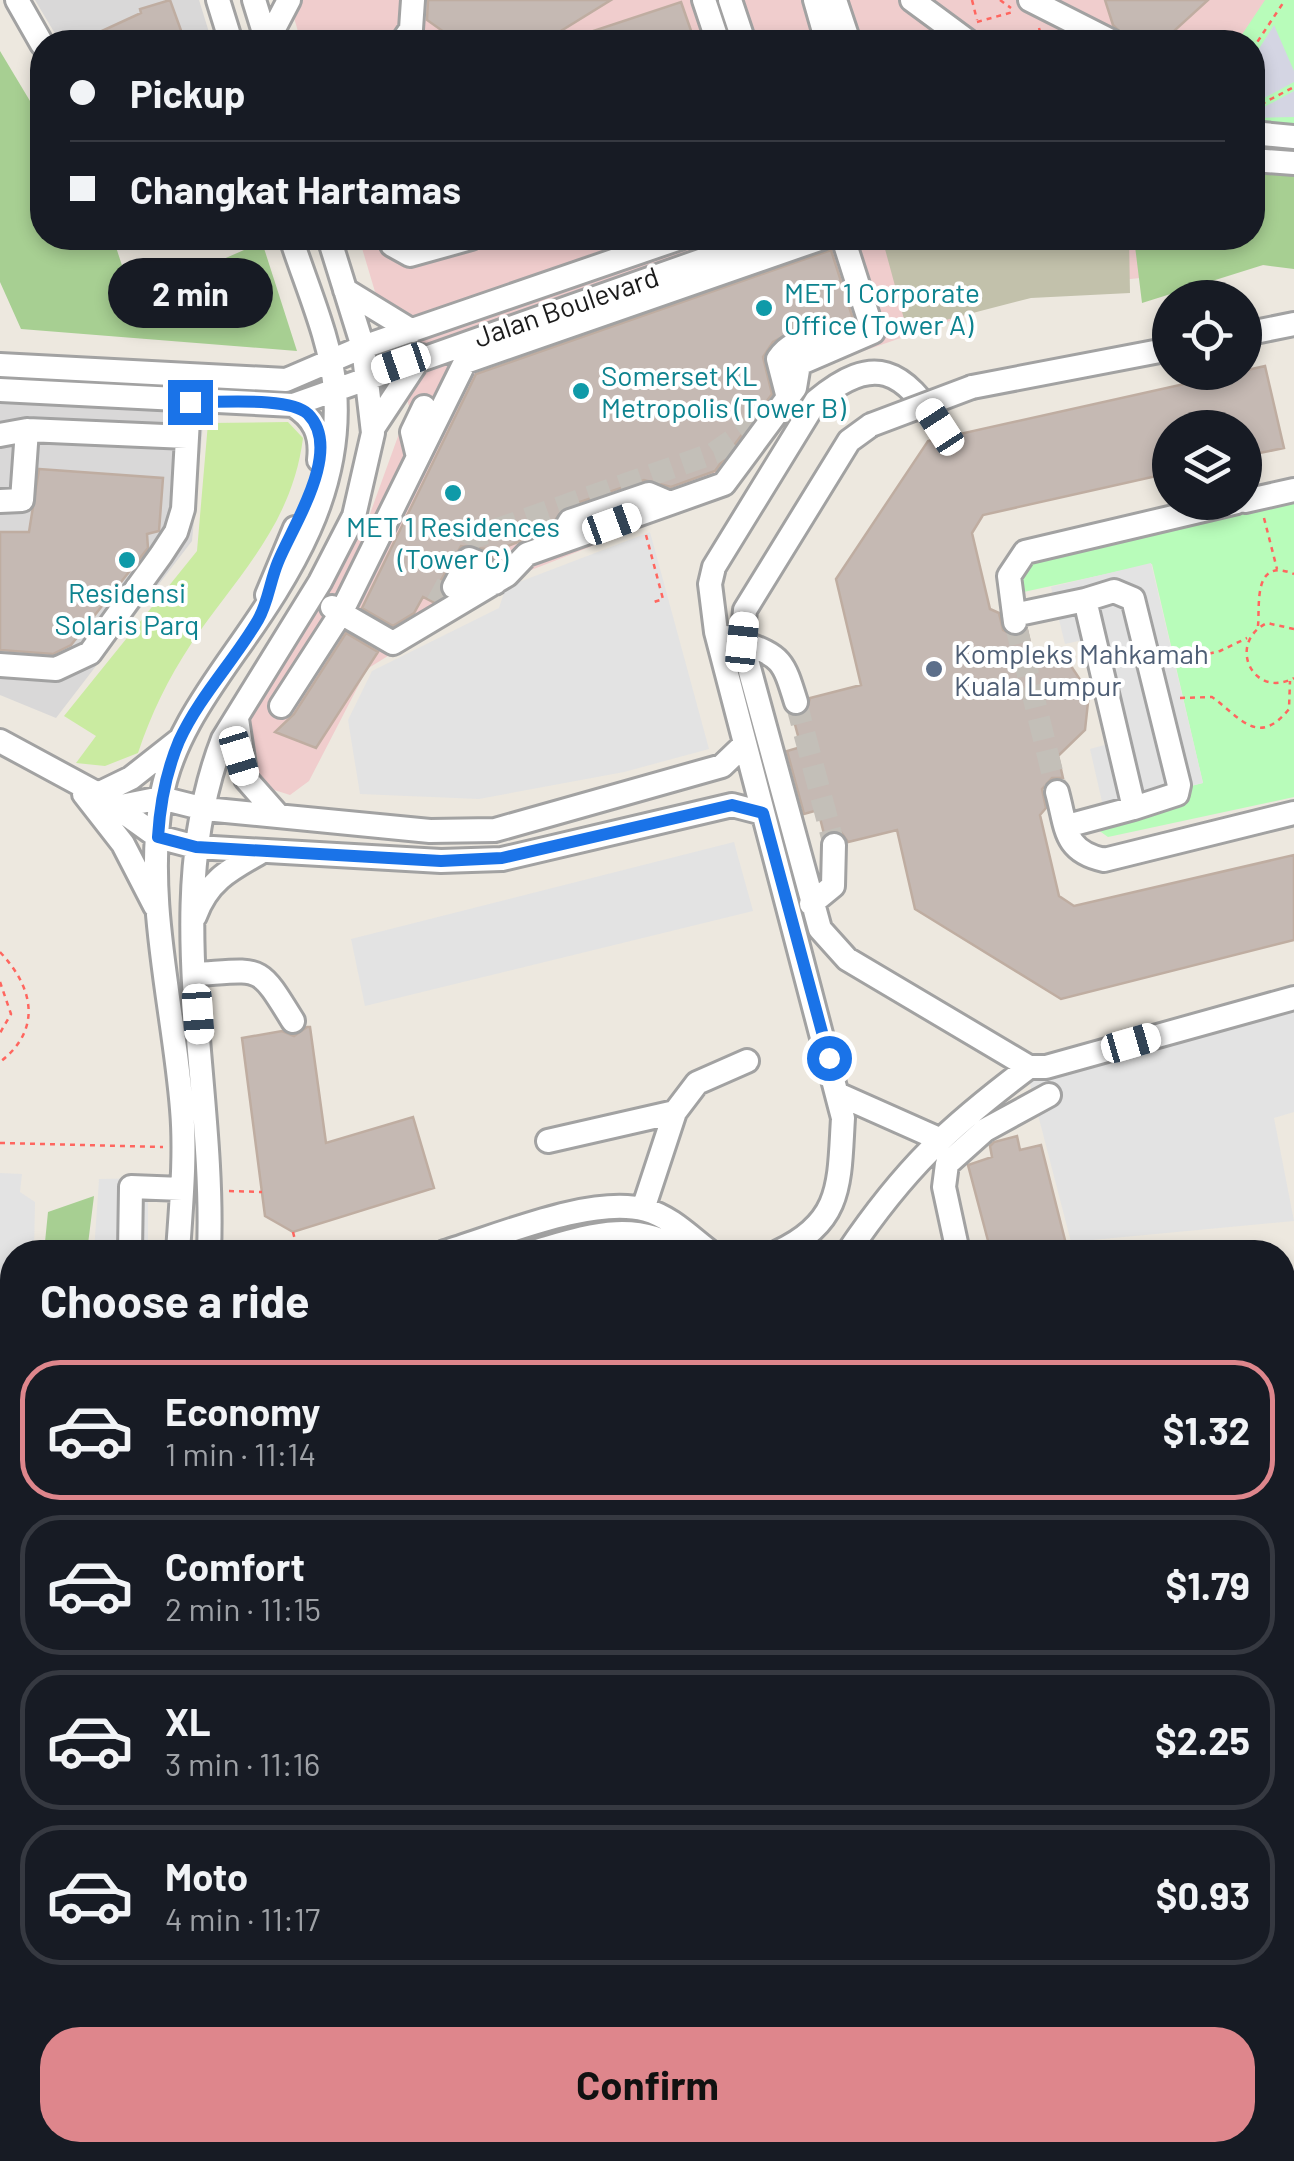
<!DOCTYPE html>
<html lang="en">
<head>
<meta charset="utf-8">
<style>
	body { margin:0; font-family:Barlow,sans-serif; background:#20242c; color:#f1f3f6; height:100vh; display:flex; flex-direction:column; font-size:38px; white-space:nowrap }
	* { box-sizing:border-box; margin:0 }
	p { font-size:32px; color:#9ea1a6 }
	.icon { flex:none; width:55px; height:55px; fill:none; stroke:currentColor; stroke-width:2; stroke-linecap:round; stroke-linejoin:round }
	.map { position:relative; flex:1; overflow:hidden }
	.panel { position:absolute; left:0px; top:1240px; width:1295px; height:922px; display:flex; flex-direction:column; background:#171b24; border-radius:40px 40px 0 0; box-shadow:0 5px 15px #0003 }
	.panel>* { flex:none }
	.hud { position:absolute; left:30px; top:30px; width:1235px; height:220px; border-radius:40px; box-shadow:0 5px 15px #0003; display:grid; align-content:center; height:220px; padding:0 40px; background:#171b24 }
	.tools { position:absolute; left:1152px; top:280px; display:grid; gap:20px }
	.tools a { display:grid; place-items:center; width:110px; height:110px; border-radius:50%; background:#171b24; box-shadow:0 5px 15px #0003; font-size:50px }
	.end { position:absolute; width:45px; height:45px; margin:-22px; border:12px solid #1a73e8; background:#fff; box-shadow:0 0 0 5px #fff }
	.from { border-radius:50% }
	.bubble { position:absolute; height:70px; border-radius:35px; background:#171b24; box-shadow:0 5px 15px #0003; font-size:32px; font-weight:700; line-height:70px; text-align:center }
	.car { position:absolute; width:30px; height:60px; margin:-30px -15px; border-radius:12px; box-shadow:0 0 8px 2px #0007; background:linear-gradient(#fff 24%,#345 0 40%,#fff 0 76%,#345 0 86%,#fff 0) }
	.hud b { display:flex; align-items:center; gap:35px; height:95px; font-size:38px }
	.hud b+b { border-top:2px solid #363941 }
	.hud i { width:25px; height:25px; background:#f1f3f6 }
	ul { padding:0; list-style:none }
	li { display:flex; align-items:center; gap:30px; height:140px; margin:0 20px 15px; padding:0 20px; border:5px solid #363941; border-radius:40px }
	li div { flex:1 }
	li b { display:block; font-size:38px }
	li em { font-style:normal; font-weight:700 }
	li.current { border-color:#de868c }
	li>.icon { width:90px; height:90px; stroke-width:1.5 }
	h2 { padding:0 40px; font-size:45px; line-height:120px }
	.cta { display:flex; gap:20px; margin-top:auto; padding:20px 40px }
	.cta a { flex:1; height:115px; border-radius:40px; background:#de868c; color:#111; font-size:40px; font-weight:700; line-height:115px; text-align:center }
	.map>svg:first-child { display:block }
</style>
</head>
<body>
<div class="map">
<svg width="1294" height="2161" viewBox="0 0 1294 2161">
	<rect width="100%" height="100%" fill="#ede8df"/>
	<!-- residential -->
	<path fill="#d9d8d8" d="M 35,0 L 199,0 L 212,42 L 60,42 Z
		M 0,398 L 204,414 L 192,541 L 56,718 L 0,695 Z"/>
	<!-- commercial -->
	<path fill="#f0cdcd" d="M 289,0 L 1294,0 L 1294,262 L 1044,288 L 812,369 L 737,489 L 516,576 L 367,669 L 309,781 L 290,795 L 265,787 L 252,756 L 245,719 L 367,522 L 409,406 L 359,238 L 1252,238 L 1252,42 L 301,42 Z"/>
	<!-- construction -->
	<path fill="#c2c1ab" d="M 882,238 L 1129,238 L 1130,293 L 1031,298 L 907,330 Z"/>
	<!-- grass -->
	<path fill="#caeba1" d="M 288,422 L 303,438 C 292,525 238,575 191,644 C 168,679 151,714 138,753 L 105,766 L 76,763 L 96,736 L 64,716 L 197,551 L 208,423 Z"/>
	<!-- forest -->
	<path fill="#a7cf92" d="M 0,51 L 42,121 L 42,238 L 113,238 L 133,299 L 262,242 L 297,351 L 21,329 L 0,282 Z
		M 1253,170 L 1294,171 L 1294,269 L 1263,265 L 1142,303 L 1134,238 L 1252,238 Z
		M 94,1196 L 87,1252 L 44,1252 L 48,1212 Z
		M 12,1325 L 12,1403 L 0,1409 L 0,1331 Z
		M 12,1472 L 12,1823 L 0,1837 L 0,1477 Z
		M 654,2150 L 740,2150 L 763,2161 L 687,2161 Z
		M 940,2150 L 1061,2150 L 1070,2161 L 936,2161 Z"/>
	<!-- park -->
	<path fill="#b8fcba" d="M 1265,0 L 1294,0 L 1294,127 L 1253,126 L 1252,42 L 1237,42 Z
		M 1294,502 L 1294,797 L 1108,837 L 1077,815 L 1203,783 L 1152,564 L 1019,593 L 1024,569 L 1048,555 Z"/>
	<!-- pitch -->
	<path fill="#78e1b3" d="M 9,2061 L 12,2150 L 231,2150 L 261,2161 L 0,2161 L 0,2066 Z"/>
	<!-- parking -->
	<path fill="#e3e3e3" d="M 650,532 L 709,749 L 624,772 L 479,799 L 360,794 L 348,720 L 372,671 L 499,608 L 506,587 Z
		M 1151,563 L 1203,783 L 1103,806 L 1090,749 L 1108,744 L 1083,640 L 1065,644 L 1051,587 Z
		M 734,842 L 753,911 L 365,1006 L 351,939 Z
		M 1294,1011 L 1294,1112 L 1274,1118 L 1294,1221 L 1071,1242 L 1029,1080 L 1059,1067 Z
		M 0,1173 L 22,1174 L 20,1192 L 35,1202 L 34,1252 L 12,1252 L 12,1318 L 0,1325 Z
		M 148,1178 L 148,1252 L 94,1252 L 99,1179 Z"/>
	<!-- plaza -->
	<path fill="#d4d5e3" d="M 1274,25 L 1294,71 L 1294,82 L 1253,104 L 1253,58 Z
		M 1294,91 L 1294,117 L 1253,118 L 1253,113 Z"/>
	<!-- building -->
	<path fill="#c5b9b3" stroke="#bfada1" stroke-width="2.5" d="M 170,0 L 183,36 L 165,42 L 152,42 L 149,35 L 133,42 L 78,42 L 141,13 L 140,9 Z
		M 428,0 L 611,0 L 543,42 L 458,42 L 427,20 Z
		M 1105,0 L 1208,0 L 1173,32 L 1141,42 L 1127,39 L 1113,25 Z
		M 681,2 L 695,42 L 567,42 L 566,40 Z
		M 831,250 L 854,322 L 838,327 L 803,326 L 773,342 L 763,357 L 772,394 L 715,471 L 671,487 L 644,480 L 565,507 L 547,531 L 500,549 L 498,562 L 485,549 L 461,546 L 441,580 L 442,596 L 433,602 L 423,597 L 414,613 L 393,626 L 362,608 L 476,374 Z
		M 1265,366 L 1284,448 L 1245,456 L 1245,428 L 1170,428 L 1170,473 L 983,515 L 972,533 L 990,609 L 999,613 L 1003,630 L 1016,637 L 1027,630 L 1032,651 L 1069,663 L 1089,693 L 1085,730 L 1058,756 L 1063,778 L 1052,778 L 1042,789 L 1046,808 L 1040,815 L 1059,896 L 1074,906 L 1294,855 L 1294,940 L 1061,999 L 915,909 L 897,830 L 848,842 L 841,832 L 824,834 L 818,810 L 804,814 L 787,751 L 801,747 L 793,717 L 806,713 L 810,698 L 861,685 L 836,579 L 928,441 Z
		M 39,469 L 163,478 L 159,531 L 147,534 L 148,548 L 71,645 L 53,654 L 0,650 L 0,532 L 29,532 Z
		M 346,633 L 378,652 L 316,748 L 275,732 L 294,714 Z
		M 307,1027 L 310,1027 L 326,1143 L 413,1117 L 434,1188 L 293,1232 L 265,1216 L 242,1038 L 282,1031 L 294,1036 Z
		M 1017,1136 L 1020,1150 L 1041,1145 L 1066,1244 L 1033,1252 L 991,1252 L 968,1165 L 992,1157 L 990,1146 L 994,1142 Z"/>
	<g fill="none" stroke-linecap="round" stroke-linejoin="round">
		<!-- minor-tunnel -->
		<path stroke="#c3bfb8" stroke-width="22" stroke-dasharray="22 11" stroke-linecap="butt" d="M 437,603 L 472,538 L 714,453 L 769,414
			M 1015,622 L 1057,792
			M 796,702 L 834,845"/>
		<defs>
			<path id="minor" d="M 17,0 L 42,44
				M 218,0 L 231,42
				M 254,0 L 267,42
				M 704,0 L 718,42
				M 730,0 L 744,42
				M 815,0 L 827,42
				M 835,0 L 849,42
				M 912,0 L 969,42
				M 1030,0 L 1113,42
				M 267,42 L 289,0
				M 402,42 L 411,29 L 413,0
				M 1252,133 L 1294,137
				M 1252,160 L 1294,163
				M 389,238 L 392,245 L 410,255 L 471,238
				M 822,238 L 465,362 L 341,613 L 393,643 L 507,575 L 527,554 L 724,484 L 795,388 L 799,364 L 873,332 L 843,238
				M 345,290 L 412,331
				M 1245,334 L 1294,324
				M 0,365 L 286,380 L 363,347 L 680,238
				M 972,387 L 1170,349
				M 0,390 L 293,405 L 765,238
				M 788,398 L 778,359 C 794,336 818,337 842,344
				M 293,405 C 314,418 322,434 319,460
				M 374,427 L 421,356
				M 0,435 L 27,430 L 187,437
				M 418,457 L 412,432 L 424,407
				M 0,501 L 22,500 L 27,430
				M 1245,501 L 1294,490
				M 557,543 L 570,521 L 649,494 L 670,503
				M 479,563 L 463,591 L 454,587 L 469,559 L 479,563 L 495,583
				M 1114,591 L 1133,599 L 1179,785 L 1177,794 L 1134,808 L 1085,600 Z
				M 267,595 L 295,528
				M 1014,615 L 1085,600
				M 1015,622 L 1009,576 L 1025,552 L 1237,502
				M 729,637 L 742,642 L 745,610 L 849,441 L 871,425
				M 742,642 L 820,929 L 847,959 L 1029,1067 L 1046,1067 L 1294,998
				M 742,642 C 782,657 783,660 796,702
				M 0,665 L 56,669 L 90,653 L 161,555 L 176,532 L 183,509 L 189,402
				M 281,706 L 341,613 L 332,607
				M 237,719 L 246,779 L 277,814
				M 0,741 L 98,794 L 158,837 L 196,847 L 441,861 L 502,859 L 732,805 L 763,813
				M 1057,792 C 1067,828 1063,851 1104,860 L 1294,813
				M 84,794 L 123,844 L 155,906
				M 98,794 L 131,778 L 178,741
				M 116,807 L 161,798 L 205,809 L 430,831 L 495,830 L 722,766 L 745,744
				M 1067,826 L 1134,808
				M 811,904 L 833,886 L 834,845
				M 195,916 C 208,880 231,869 263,851
				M 195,974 C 263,970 257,963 293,1021
				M 840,1095 L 939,1139
				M 548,1141 L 675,1112
				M 643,1209 L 675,1112 L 697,1083 L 747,1061
				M 130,1252 L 131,1187 L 182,1189
				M 178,1252 C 181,1205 186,1156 182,1109 C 174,1008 144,901 161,800 C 169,746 204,696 235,652 C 291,573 343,492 335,390 C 331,340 306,285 291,238
				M 209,1252 C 216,1082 159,904 223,739 L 320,582 L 354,516 L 373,433 L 363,347 L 329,238
				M 445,1252 C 498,1236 593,1195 646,1210 C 671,1217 690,1237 710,1252
				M 533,1252 C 586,1237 634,1218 683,1252
				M 778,1252 C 843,1222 839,1183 843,1118 L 716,632 L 710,584 L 714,567 L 816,401 C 875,352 903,370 940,427
				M 848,1252 C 905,1168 948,1128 1029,1067
				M 958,1252 L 944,1187 L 947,1164 L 985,1130 L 1049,1095
				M 0,1424 L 12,1418
				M 1282,1442 L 1294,1459
				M 0,1456 L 12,1449
				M 1282,1674 L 1294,1672
				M 1282,1801 L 1283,1800
				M 1282,1876 L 1294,1860
				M 0,2042 L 12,2044
				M 0,2095 L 3,2093
				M 1077,2150 L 1080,2161
				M 1108,2150 L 1113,2161"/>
			<path id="major" d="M 0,1863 L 12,1853
				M 0,1897 L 12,1905
				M 0,1928 L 12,1936
				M 0,1974 L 12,1995
				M 0,2013 L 12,2021
				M 277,2150 L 308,2161
				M 378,2150 L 413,2161
				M 459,2150 L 507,2161
				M 539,2150 L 575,2161"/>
		</defs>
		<!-- minor casing -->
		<use href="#minor" stroke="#a2a2a2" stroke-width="28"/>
		<!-- major casing -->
		<use href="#major" stroke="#925900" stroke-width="32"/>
		<!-- path -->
		<path stroke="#ff665f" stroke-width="2.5" stroke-dasharray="5 5" stroke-linecap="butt" d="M 972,0 L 977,20
			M 1000,0 L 1011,8
			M 977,22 L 1013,12
			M 1039,28 L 1043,42
			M 1252,50 L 1285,0
			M 1252,109 L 1294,87
			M 1264,518 L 1277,569
			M 646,535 L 663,599 L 651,603
			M 1258,626 C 1260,603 1253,557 1294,574
			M 1294,629 L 1267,623 C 1226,643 1253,700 1294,678
			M 1170,663 L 1220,651 L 1247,638
			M 1180,698 L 1212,697 C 1240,717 1258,748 1289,709 L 1290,681
			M 0,952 C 33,987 43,1029 0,1062
			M 0,982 L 11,1014 L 0,1033
			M 0,1143 L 163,1147
			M 229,1191 L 262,1192
			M 293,1232 L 298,1252
			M 1282,1958 L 1294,1965
			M 1282,2037 L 1294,2020"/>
		<!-- minor -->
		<use href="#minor" stroke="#fff" stroke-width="22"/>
		<!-- major -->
		<use href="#major" stroke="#ffca93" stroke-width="28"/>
		<defs>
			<path id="minor-bridge" d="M 871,425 L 972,387"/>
			<path id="major-bridge" d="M 0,1964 L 12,1972"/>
		</defs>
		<!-- minor-bridge casing -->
		<use href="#minor-bridge" stroke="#a2a2a2" stroke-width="28" stroke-linecap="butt"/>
		<!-- major-bridge casing -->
		<use href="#major-bridge" stroke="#925900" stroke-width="32" stroke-linecap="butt"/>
		<!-- minor-bridge -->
		<use href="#minor-bridge" stroke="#fff" stroke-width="22"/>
		<!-- major-bridge -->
		<use href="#major-bridge" stroke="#ffca93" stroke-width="28"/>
	</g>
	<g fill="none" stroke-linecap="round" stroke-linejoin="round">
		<!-- route -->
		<path stroke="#1a73e8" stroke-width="12" d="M 190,402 C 217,403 289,396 308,414 C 344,450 292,527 278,562 C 270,581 268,603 258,620 C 234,661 199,697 179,741 C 166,772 160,804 158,837 L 196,847 L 441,861 L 502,858 L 732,805 L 763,813 L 829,1058"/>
	</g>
	<!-- markers -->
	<g fill="#0f9aa8" stroke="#fff" stroke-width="4">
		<circle cx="764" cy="308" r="10"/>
		<circle cx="581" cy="391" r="10"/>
		<circle cx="453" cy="493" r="10"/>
		<circle cx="127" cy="560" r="10"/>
	</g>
	<circle fill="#5c6f8a" stroke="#fff" stroke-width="4" cx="934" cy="669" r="10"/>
	<g text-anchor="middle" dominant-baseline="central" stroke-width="8" stroke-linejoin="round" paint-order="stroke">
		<!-- culture labels -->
		<g font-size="28" fill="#0d838f" stroke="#fff" text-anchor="start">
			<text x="784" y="292">MET 1 Corporate<tspan x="784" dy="32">Office (Tower A)</tspan></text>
			<text x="601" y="375">Somerset KL<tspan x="601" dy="32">Metropolis (Tower B)</tspan></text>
			<text x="453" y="526" text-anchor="middle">MET 1 Residences<tspan x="453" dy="32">(Tower C)</tspan></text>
			<text x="127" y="592" text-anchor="middle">Residensi<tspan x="127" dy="32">Solaris Parq</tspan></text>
		</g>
		<!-- street labels -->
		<g font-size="28" fill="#1b1b1b" stroke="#fff">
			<text transform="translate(566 306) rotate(-19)">Jalan Boulevard</text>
		</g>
		<!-- service labels -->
		<g font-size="28" fill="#4e5e75" stroke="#fff" text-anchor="start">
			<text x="954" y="653">Kompleks Mahkamah<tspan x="954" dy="32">Kuala Lumpur</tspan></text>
		</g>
	</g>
</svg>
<div class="tools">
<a><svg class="icon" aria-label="locate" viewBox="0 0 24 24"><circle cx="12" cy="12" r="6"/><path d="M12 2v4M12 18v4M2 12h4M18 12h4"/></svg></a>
<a><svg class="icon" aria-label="layers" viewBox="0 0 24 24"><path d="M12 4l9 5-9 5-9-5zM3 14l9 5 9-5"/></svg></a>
</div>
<i class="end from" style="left:829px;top:1058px"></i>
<i class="end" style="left:190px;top:402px"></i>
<div class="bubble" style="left:108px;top:258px;width:165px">2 min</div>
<i class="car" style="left:401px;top:363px;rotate:251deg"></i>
<i class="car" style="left:940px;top:427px;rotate:327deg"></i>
<i class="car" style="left:612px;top:524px;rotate:70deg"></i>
<i class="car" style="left:742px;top:642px;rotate:6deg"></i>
<i class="car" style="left:239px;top:756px;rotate:163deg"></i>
<i class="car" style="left:198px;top:1014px;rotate:176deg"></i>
<i class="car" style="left:1131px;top:1043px;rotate:74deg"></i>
<div class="hud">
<b><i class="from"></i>Pickup</b>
<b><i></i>Changkat Hartamas</b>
</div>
<section class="panel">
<h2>Choose a ride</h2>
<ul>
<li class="current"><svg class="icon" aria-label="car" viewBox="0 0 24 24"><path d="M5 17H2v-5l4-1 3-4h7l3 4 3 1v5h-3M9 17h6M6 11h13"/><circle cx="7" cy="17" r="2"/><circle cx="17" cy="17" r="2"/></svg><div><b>Economy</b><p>1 min · 11:14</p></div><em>$1.32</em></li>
<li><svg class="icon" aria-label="car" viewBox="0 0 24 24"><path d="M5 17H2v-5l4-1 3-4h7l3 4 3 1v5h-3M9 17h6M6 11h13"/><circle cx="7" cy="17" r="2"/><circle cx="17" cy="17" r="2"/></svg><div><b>Comfort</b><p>2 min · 11:15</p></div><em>$1.79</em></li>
<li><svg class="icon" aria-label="car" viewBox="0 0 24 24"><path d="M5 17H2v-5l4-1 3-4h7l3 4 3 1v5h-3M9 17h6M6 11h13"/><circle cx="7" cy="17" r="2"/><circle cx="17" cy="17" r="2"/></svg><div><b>XL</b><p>3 min · 11:16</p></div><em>$2.25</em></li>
<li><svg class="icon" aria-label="car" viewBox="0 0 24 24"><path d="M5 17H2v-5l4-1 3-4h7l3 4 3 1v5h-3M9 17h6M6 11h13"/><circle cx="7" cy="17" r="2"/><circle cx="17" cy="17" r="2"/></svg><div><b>Moto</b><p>4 min · 11:17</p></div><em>$0.93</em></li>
</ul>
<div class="cta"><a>Confirm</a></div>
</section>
</div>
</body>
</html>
